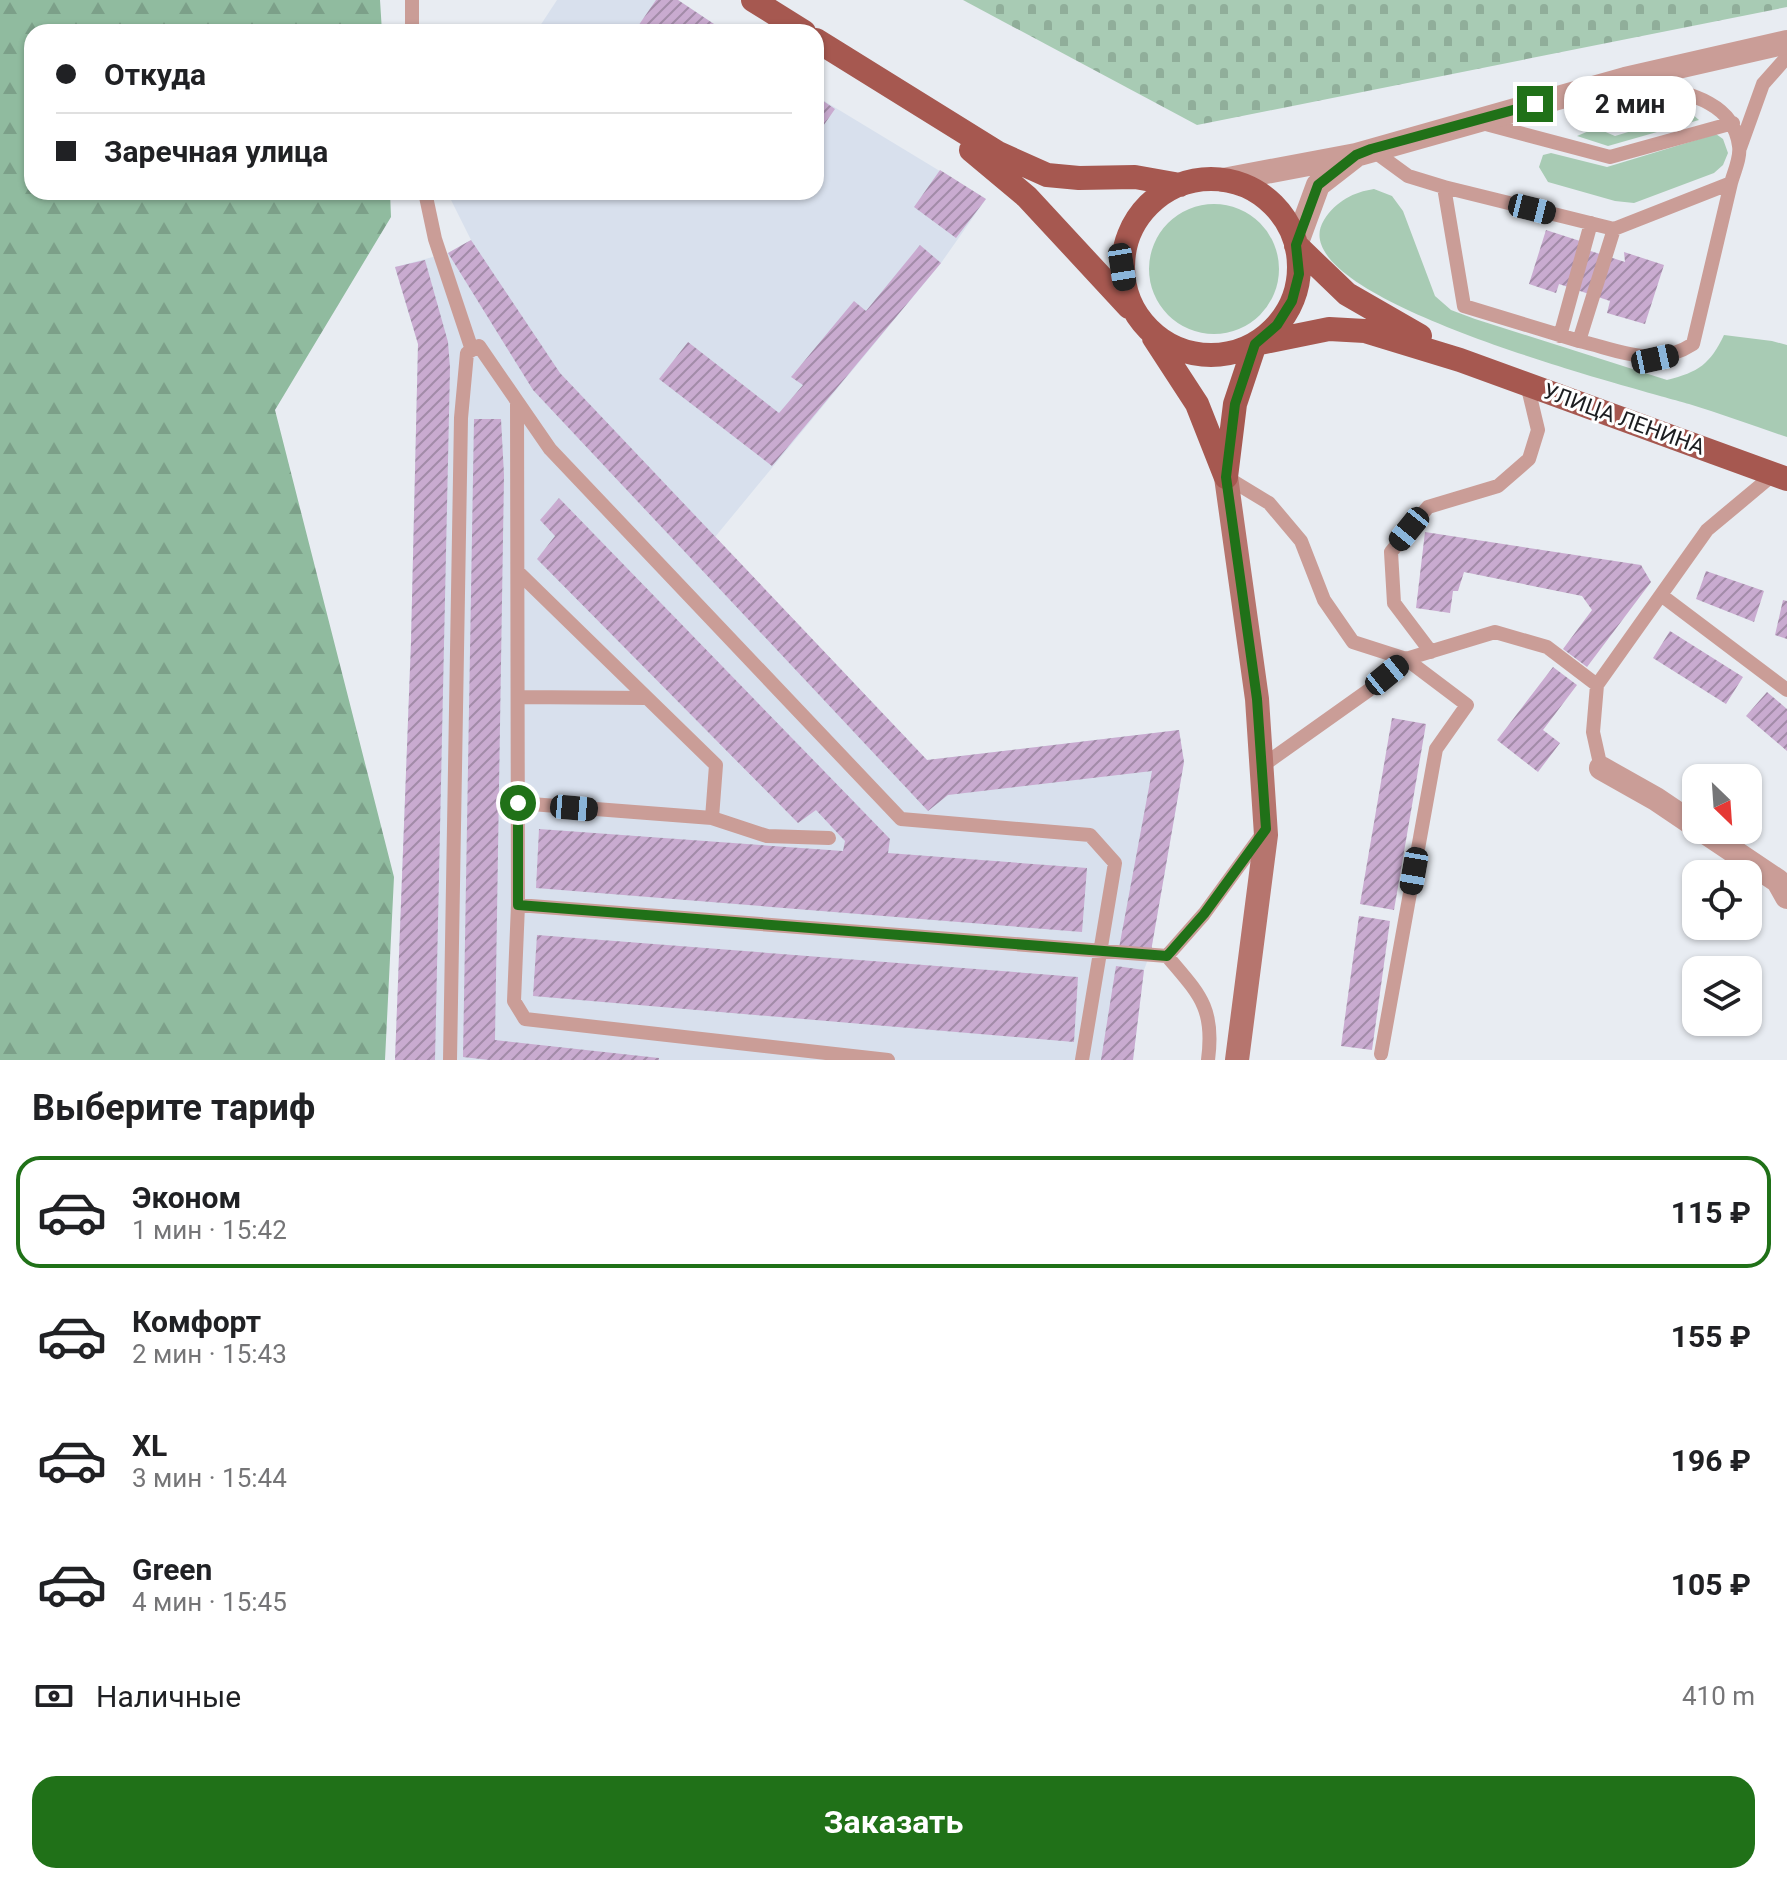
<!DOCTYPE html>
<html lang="ru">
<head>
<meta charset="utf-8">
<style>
	body { margin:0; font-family:Roboto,sans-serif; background:#f2f2f2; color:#202124; height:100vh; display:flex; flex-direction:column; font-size:30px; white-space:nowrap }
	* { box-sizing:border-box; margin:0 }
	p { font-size:26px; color:#757577 }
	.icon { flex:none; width:44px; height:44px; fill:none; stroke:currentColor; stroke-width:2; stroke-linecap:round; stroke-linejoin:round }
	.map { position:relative; height:1060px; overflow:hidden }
	.details { display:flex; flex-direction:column; background:#fff; flex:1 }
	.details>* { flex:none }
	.hud { position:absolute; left:24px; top:24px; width:800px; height:176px; border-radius:24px; box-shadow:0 2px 6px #0004; display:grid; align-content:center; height:176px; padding:0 32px; background:#fff }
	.needle { width:52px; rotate:155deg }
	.buttons { position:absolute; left:1682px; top:764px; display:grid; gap:16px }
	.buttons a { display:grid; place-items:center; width:80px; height:80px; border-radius:16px; background:#fff; box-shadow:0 2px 6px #0004; font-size:40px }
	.end { position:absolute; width:36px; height:36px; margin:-18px; border:10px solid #207118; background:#fff; box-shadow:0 0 0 4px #fff }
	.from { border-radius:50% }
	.bubble { position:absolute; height:56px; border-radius:24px; background:#fff; box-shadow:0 2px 6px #0004; font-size:26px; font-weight:700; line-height:56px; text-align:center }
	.car { position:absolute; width:24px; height:48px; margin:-24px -12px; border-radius:10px; box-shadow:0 0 6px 2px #0007; background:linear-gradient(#222 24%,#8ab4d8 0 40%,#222 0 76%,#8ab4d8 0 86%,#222 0) }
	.hud b { display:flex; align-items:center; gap:28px; height:76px; font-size:30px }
	.hud b+b { border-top:2px solid #e0e0e0 }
	.hud i { width:20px; height:20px; background:#202124 }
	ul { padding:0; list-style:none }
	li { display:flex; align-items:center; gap:24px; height:112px; margin:0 16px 12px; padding:0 16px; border:4px solid transparent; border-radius:24px }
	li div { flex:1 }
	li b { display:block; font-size:30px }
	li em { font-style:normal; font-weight:700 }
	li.selected { border-color:#207118 }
	li>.icon { width:72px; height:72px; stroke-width:1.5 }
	h2 { padding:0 32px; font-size:36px; line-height:96px }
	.pay { display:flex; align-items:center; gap:20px; height:88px; padding:0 32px; font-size:30px }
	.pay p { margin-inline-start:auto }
	.cta { display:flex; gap:16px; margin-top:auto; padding:16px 32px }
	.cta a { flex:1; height:92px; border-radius:24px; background:#207118; color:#fff; font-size:32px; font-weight:700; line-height:92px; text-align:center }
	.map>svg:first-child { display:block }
</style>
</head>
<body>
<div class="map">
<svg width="1787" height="1060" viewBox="0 0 1787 1060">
	<defs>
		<pattern id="forest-firs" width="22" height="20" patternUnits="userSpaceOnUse" patternTransform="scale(2)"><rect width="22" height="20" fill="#90bb9f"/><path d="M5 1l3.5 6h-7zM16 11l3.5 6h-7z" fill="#7ca089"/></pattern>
		<pattern id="cemetery-stones" width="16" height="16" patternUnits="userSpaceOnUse" patternTransform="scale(2)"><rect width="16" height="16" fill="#a8cbb4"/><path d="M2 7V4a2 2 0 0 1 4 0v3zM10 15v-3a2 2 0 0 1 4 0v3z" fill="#90ae9a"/></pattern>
		<pattern id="building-hatch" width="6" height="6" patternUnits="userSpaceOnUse" patternTransform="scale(2)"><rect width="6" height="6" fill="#c9abd0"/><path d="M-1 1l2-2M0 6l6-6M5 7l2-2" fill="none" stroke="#a28ba8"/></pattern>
	</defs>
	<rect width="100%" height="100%" fill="#e8ecf2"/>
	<!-- built -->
	<path fill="#d8e0ed" d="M 557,0 L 678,0 L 726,32 L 536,32 Z
		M 816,96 L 986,199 L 941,263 L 715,537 L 927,760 L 1179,730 L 1184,762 L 1151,951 L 1144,970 L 1133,1060 L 395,1060 L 411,642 L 418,344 L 395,267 L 448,253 L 471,240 L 447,192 L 816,192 Z"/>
	<!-- green -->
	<path fill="#a8cbb4" d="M 1691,113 L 1699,120 L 1608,146 L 1577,136 L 1596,128 L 1615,136 Z
		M 1716,134 L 1723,139 L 1728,153 L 1723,165 L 1714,173 L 1634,203 L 1615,201 L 1548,182 L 1539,167 L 1543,155 L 1551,153 L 1607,167 Z
		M 1374,189 L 1392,196 L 1403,211 L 1435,296 L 1451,310 L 1475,319 L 1667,380 C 1699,372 1710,364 1724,335 L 1772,341 L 1787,345 L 1787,437 C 1754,426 1722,414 1689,404 C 1639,389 1275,298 1324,220 C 1336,201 1354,192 1374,189 Z
		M1149 269a65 65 0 1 1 130 0a65 65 0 1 1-130 0Z"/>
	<!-- forest -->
	<path fill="url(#forest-firs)" d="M 0,0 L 380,0 L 382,32 L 32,32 L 32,192 L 390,192 L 391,217 L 275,410 L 394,877 L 385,1060 L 0,1060 Z"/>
	<!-- cemetery -->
	<path fill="url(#cemetery-stones)" d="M 963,0 L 1787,0 L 1787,7 L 1197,125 Z"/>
	<!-- building -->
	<path fill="url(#building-hatch)" d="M 656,0 L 678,0 L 723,30 L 634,32 Z
		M 816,96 L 835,109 L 821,129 L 816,126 Z
		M 940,170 L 986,199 L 956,238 L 914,207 Z
		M 1546,230 L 1580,241 L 1578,247 L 1625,262 L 1624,252 L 1664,265 L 1645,324 L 1607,313 L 1610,301 L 1559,284 L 1556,293 L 1529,284 Z
		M 471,240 L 560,373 L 927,760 L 1179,730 L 1184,762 L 1151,951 L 1119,948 L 1152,771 L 948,795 L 928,811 L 533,390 L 448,253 Z
		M 920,245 L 941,263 L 772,466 L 659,379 L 688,342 L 779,413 L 803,385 L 791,377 L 854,301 L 866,311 Z
		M 425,260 L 448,342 L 450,368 L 435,1060 L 395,1060 L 411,642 L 418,344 L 395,267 Z
		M 474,419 L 501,419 L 504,475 L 495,1040 L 659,1058 L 659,1060 L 489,1060 L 463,1057 Z
		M 559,498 L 890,839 L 888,853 L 1087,868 L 1082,932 L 536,888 L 539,829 L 843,851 L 845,841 L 816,810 L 798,823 L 537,559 L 555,536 L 540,520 Z
		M 1425,532 L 1641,565 L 1651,582 L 1587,667 L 1563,649 L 1592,610 L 1582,596 L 1464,572 L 1458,591 L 1453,591 L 1450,613 L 1416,608 Z
		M 1706,571 L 1764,591 L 1754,622 L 1696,599 Z
		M 1783,600 L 1787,601 L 1787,639 L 1775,635 Z
		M 1670,631 L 1743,677 L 1726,704 L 1653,658 Z
		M 1553,667 L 1577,685 L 1543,730 L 1560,743 L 1538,772 L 1497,740 Z
		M 1767,692 L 1787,709 L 1787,751 L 1746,716 Z
		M 1392,718 L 1426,724 L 1394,910 L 1360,904 Z
		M 1359,916 L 1390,921 L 1372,1050 L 1341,1046 Z
		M 537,935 L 1078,977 L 1074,1042 L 533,996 Z
		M 1116,966 L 1144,970 L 1133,1060 L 1101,1060 Z"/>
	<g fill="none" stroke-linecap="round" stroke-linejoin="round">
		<!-- service -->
		<path stroke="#ca9d97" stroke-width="14" d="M 412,32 L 412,0
			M 1482,123 L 1610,157 L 1733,123
			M 1740,148 L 1763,84 L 1787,57
			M 1371,149 L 1408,176 L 1444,187 L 1464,306 L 1579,341 L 1614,229 L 1731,183 C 1734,172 1741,157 1739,146 C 1733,95 1674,92 1634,81
			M 1444,187 L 1614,229
			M 425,192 L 435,239 L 472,350
			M 1560,336 L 1591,223
			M 1579,341 C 1619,350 1655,369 1693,344 L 1731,183
			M 517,402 L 518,905
			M 1226,477 L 1269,503 L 1301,541 L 1324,600 L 1353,642 L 1406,659 L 1467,705 L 1436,749 L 1381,1054
			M 518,572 L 716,765 L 712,818 L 518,803
			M 1661,595 L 1787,690
			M 1431,652 L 1394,603 L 1391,552 L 1428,507 L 1498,486 L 1529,459 L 1538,430 L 1527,384
			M 518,697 L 647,698
			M 1262,766 L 1369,690 L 1406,659 L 1495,632 L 1547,647 L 1597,685
			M 1601,768 L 1593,732 L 1597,685 L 1707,530 L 1774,474
			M 712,818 L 767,836 L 829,838
			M 1167,956 C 1199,994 1215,1007 1208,1060
			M 450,1060 L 461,418 L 467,353 L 479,346 L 550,449 L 901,819 L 1090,835 L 1115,863 L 1082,1060
			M 888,1060 L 525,1019 L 514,1001 L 518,905 L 1167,956 L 1204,914 L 1263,833"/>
		<!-- minor -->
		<path stroke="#ca9d97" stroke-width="24" d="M 1601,768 L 1656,799 L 1696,826
			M 1702,830 L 1778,881 L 1787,897"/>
		<!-- tertiary -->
		<path stroke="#ca9d97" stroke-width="24" d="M 1223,180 L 1356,155 L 1625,79 L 1787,42
			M 1296,245 L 1318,185 L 1354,157"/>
		<!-- secondary -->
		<path stroke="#b6756e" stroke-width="24" d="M 1226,477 L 1257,699 L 1266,835 L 1237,1060"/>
		<!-- primary -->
		<path stroke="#a65850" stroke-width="24" d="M 753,0 L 804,32
			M 816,40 L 998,153 L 1047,175 L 1079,178 L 1135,177 L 1180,185
			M 971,150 L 1027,197 L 1129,307
			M1123 267a88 88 0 1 1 176 0a88 88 0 1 1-176 0Z
			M 1296,245 L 1347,294 L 1420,336
			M 1154,338 L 1197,404 L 1225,475
			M 1226,477 L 1235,404 L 1255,344 L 1329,329 L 1365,331 L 1460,360 L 1787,479"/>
	</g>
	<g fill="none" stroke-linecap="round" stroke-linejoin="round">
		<!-- route -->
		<path stroke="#207118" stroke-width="10" d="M 518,803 L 518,905 L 1167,956 L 1204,914 L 1266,829 L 1257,699 L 1226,477 L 1235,404 L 1255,344 L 1277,325 L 1292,301 L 1299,274 L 1296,245 L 1318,185 L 1356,155 L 1371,149 L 1535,104"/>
	</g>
	<g text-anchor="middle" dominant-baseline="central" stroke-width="6" stroke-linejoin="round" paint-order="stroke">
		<!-- street labels -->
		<g font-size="22" fill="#1c1d20" stroke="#fff">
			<text transform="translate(1624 419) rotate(20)">УЛИЦА ЛЕНИНА</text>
		</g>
	</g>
</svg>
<div class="buttons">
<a><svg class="needle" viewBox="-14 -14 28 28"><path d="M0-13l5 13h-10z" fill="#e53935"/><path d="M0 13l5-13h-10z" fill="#757577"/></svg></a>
<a><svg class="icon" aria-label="locate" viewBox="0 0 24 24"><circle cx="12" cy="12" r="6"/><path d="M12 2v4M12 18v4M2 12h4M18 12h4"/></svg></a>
<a><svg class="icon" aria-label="layers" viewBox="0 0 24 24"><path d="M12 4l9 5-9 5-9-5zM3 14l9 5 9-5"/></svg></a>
</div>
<i class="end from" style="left:518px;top:803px"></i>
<i class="end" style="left:1535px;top:104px"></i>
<div class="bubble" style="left:1564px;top:76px;width:132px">2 мин</div>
<i class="car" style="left:1532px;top:209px;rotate:104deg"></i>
<i class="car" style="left:1122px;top:267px;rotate:171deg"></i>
<i class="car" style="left:1655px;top:359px;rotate:78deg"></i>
<i class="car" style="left:1409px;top:529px;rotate:219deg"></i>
<i class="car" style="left:1387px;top:675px;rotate:51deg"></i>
<i class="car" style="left:574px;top:808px;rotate:95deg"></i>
<i class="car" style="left:1414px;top:871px;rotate:190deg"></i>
<div class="hud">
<b><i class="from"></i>Откуда</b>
<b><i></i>Заречная улица</b>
</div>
</div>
<section class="details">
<h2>Выберите тариф</h2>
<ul>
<li class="selected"><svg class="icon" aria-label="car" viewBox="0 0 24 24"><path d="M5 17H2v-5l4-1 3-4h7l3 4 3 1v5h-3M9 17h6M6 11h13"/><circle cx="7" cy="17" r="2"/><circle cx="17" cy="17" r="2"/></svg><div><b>Эконом</b><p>1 мин · 15:42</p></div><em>115 ₽</em></li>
<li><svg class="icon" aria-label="car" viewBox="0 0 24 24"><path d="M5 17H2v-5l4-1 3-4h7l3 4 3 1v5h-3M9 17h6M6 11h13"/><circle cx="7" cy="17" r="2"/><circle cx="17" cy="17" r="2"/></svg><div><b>Комфорт</b><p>2 мин · 15:43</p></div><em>155 ₽</em></li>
<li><svg class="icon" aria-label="car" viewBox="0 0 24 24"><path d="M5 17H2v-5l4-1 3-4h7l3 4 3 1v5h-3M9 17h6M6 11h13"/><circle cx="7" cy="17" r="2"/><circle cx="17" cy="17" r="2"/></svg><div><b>XL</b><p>3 мин · 15:44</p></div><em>196 ₽</em></li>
<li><svg class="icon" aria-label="car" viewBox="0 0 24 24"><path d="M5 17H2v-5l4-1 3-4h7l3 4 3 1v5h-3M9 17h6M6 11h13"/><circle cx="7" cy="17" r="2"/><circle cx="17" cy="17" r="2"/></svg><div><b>Green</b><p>4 мин · 15:45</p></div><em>105 ₽</em></li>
</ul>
<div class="pay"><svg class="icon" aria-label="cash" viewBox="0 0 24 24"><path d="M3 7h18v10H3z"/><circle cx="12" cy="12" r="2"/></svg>Наличные<p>410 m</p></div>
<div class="cta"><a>Заказать</a></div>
</section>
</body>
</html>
